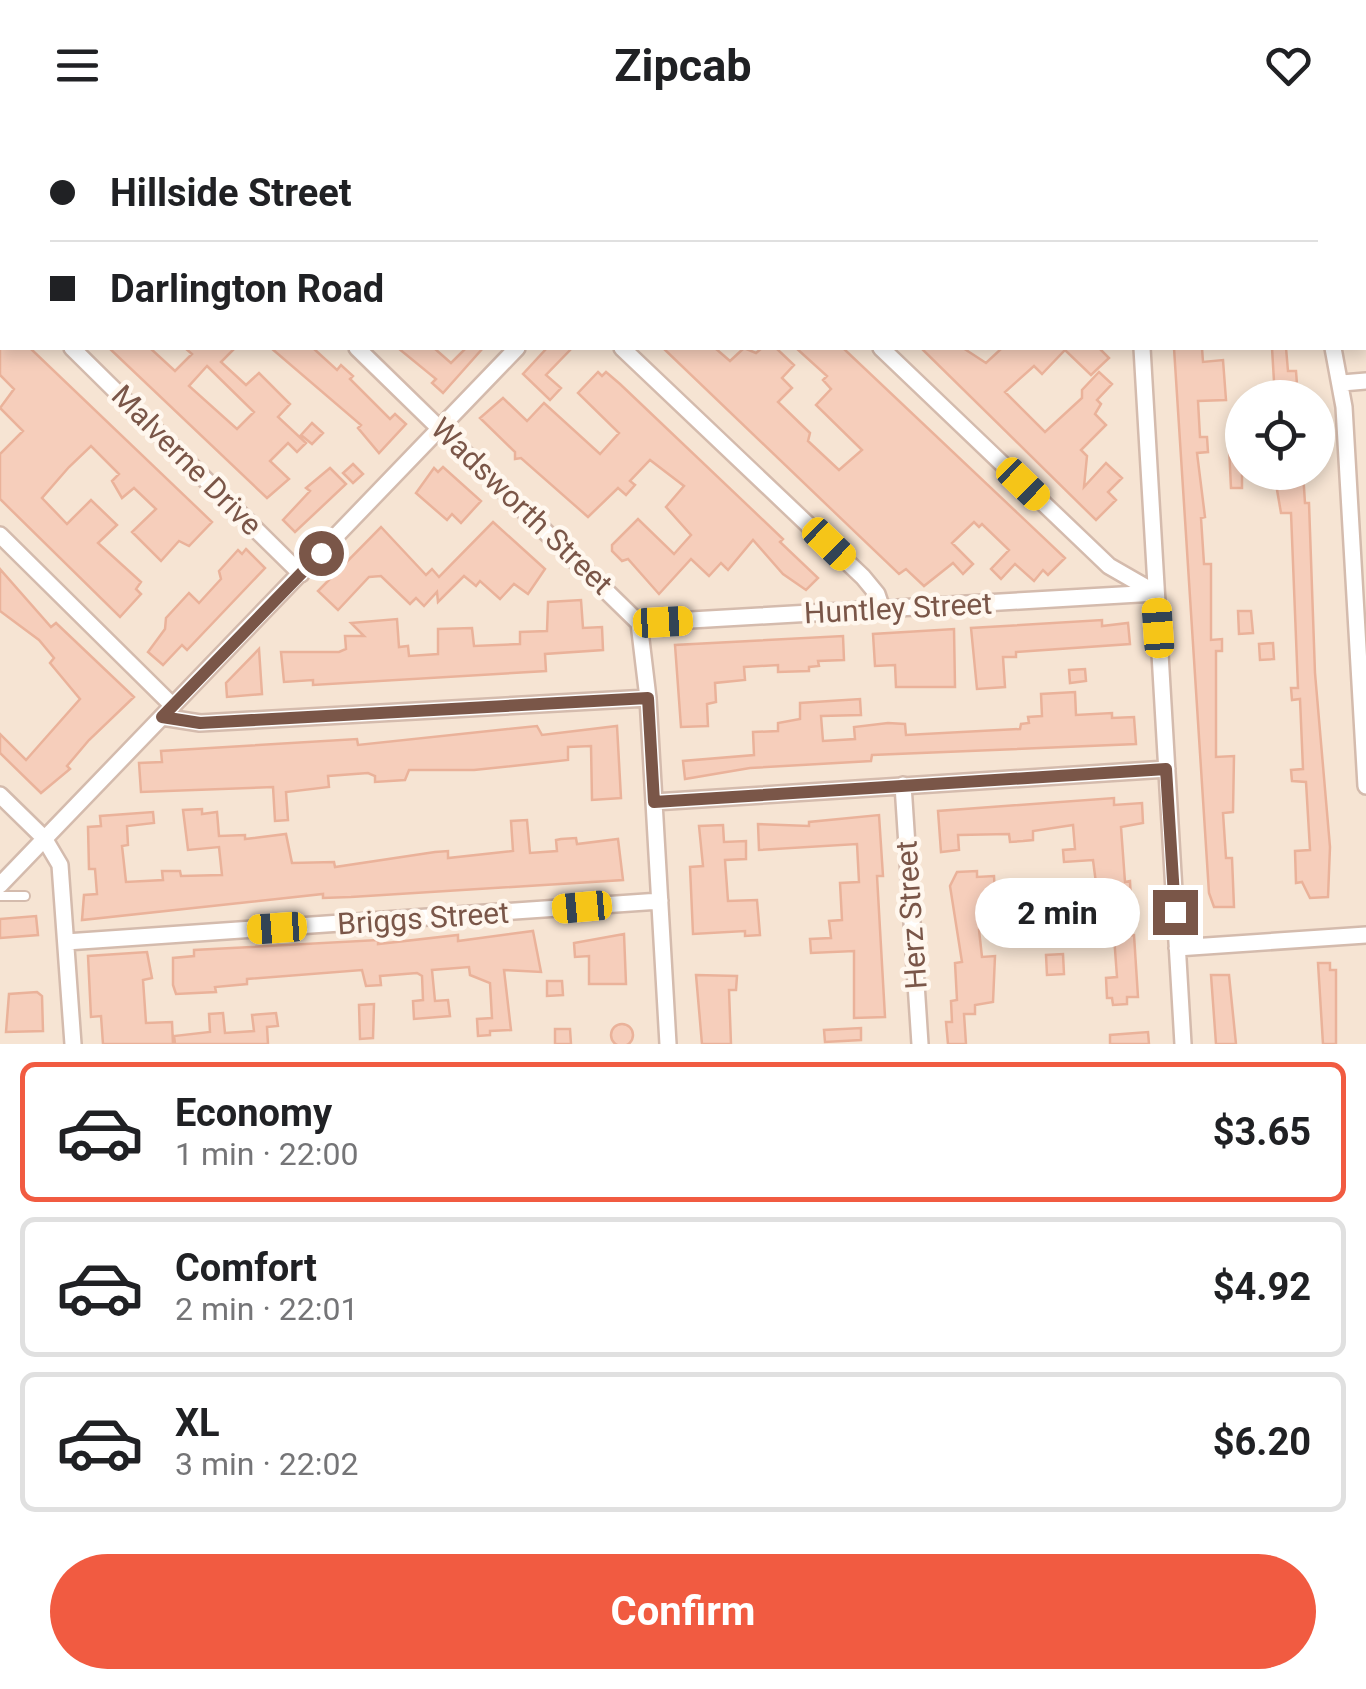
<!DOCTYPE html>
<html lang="en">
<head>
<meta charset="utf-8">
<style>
	body { margin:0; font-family:Roboto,sans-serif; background:#f2f2f2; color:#202124; height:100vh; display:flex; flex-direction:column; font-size:38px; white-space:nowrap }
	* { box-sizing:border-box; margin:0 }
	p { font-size:32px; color:#757577 }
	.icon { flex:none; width:55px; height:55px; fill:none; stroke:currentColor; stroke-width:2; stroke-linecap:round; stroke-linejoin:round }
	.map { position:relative; height:914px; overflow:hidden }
	.side { display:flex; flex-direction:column; background:#fff; flex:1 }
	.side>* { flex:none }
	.banner { position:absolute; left:0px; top:0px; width:1368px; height:220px; box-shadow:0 5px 15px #0003; display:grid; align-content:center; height:220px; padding:0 50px; background:#fff }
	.buttons { position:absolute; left:1225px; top:250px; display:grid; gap:20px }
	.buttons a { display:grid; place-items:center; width:110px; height:110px; border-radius:50%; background:#fff; box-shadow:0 5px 15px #0003; font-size:50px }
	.end { position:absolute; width:45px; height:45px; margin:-22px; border:12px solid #7a5648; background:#fff; box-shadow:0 0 0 5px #fff }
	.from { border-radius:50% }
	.bubble { position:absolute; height:70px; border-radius:35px; background:#fff; box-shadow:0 5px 15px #0003; font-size:32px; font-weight:700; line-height:70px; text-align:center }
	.car { position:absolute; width:30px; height:60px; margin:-30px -15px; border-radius:12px; box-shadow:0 0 8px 2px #0007; background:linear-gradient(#f5c518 24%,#345 0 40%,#f5c518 0 76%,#345 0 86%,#f5c518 0) }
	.banner b { display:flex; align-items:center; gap:35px; height:95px; font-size:38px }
	.banner b+b { border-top:2px solid #e0e0e0 }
	.banner i { width:25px; height:25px; background:#202124 }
	ul { padding:18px 0 0; list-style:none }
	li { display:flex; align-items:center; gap:30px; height:140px; margin:0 20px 15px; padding:0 30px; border:5px solid #e0e0e0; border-radius:15px }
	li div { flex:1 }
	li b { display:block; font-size:38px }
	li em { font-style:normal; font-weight:700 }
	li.active { border-color:#f15b41 }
	li>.icon { width:90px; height:90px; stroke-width:1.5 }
	.action { display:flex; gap:20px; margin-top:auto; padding:20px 50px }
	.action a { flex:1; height:115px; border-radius:60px; background:#f15b41; color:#fff; font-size:40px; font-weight:700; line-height:115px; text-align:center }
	header { display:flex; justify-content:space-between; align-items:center; height:130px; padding:0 50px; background:#fff; font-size:45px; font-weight:700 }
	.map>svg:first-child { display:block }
</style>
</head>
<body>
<header><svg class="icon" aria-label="menu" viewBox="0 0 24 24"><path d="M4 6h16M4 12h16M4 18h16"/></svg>Zipcab<svg class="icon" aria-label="heart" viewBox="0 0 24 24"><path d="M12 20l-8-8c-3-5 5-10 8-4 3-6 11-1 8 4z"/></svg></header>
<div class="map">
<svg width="1366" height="914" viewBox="0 0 1366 914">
	<rect width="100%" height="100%" fill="#fef3e6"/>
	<!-- residential -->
	<path fill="#f6e4d3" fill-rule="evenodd" d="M 0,0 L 1366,0 L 1366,914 L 0,914 ZM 2,2 L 1365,2 L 1365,218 L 2,218 ZM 1242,268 L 1318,268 L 1318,342 L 1242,342 Z"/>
	<!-- building -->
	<path fill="#f6cebb" stroke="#eab29a" stroke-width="2.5" fill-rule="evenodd" d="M 0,218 L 30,218 L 212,392 L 189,416 L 179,411 L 161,431 L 132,402 L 156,379 L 134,358 L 122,368 L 112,351 L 119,344 L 91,316 L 69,337 L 42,368 L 67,394 L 91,370 L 117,395 L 98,413 L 141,452 L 136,459 L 141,464 L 120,487 L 0,369 L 0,324 L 23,301 L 0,278 L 14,259 L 0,245 Z
		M 109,218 L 150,218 L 175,241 L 192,224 L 185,218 L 235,218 L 221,232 L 246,255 L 259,243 L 290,274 L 278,287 L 306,313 L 297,322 L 288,313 L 270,331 L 289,349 L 267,368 ZM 207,236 L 254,282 L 237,299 L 189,256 Z
		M 271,218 L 313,218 L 337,240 L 341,235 L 353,246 L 350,249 L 390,289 L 395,284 L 406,294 L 379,323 L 358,298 L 361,295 Z
		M 398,218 L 434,218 L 451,233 L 466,218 L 483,218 L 443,263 L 432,253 L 436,249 Z
		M 547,218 L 572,218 L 546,245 L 561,258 L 550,270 L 523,244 Z
		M 663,218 L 715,218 L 730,231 L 744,218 L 756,223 L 762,218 L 776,218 L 794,235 L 782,248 L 792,258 L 778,272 L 810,303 L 808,311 L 839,340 L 862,320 L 816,275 L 831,259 L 823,250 L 827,246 L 796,218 L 843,218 L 1065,428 L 1048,445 L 1043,440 L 1034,451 L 1015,434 L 1001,449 L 991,439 L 1009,420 L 982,394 L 979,397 L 974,392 L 952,413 L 973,434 L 963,444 L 953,433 L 924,456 L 906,439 L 899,444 Z
		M 921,218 L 963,218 L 986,233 L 1002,218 L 1099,218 L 1109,228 L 1091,245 L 1065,220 L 1042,244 L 1034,236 L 1005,262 L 1045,302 L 1082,268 L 1082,260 L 1099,242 L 1112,254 L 1097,270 L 1101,274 L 1095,284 L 1106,295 L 1081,320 L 1087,326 L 1084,357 L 1106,333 L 1122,348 L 1108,362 L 1116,370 L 1096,390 Z
		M 1174,218 L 1202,218 L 1203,232 L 1223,230 L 1226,270 L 1198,271 L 1200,307 L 1207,307 L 1208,322 L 1197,323 L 1205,387 L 1201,388 L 1204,434 L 1211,434 L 1211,510 L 1222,509 L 1222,521 L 1216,521 L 1216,627 L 1234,626 L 1233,682 L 1223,683 L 1226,728 L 1232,728 L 1234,777 L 1214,777 L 1209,763 Z
		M 1272,218 L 1286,218 L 1288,241 L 1296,241 L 1298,268 L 1275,268 Z
		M 598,242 L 602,246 L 606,242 L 620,254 L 783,409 L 780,412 L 818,448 L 806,460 L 783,444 L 753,410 L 728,440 L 721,433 L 709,446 L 691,429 L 659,464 L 628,429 L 622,431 L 612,421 L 612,415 L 638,389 L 674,424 L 691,405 L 666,377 L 684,356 L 650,330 L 630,351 L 635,355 L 626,365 L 618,358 L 588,387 L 521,328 L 515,329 L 515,322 L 480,288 L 503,268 L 527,291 L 544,273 L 600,324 L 619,303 L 578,263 Z
		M 312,293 L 323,303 L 312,314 L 301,305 Z
		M 1229,316 L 1242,316 L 1242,358 L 1231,358 Z
		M 353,334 L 363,344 L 353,353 L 343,343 Z
		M 443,337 L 481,371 L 461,393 L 452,384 L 447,390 L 416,363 L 434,338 L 438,342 Z
		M 330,338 L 346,354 L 295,402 L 283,390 L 310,361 L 306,358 Z
		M 1286,342 L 1303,342 L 1305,373 L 1309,373 L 1315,543 L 1330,717 L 1328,767 L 1310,768 L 1302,752 L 1296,753 L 1295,721 L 1310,720 L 1306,652 L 1292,651 L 1291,640 L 1303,639 L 1300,569 L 1292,570 L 1291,558 L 1298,558 L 1291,383 L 1281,383 L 1275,348 L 1286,347 Z
		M 493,392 L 545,439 L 528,464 L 514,454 L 500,469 L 480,451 L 476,456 L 464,446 L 438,472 L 437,462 L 424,476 L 416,468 L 410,474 L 381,446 L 369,447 L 338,480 L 318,461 L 381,397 L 426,445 L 432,439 L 439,447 Z
		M 246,419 L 265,438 L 187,520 L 182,515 L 163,535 L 148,522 L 165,499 L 166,488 L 189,463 L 199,473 L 221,449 L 219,441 L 238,420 L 242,424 Z
		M 0,439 L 51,497 L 56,493 L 134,567 L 89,610 L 67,636 L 70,639 L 41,663 L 0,623 L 0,604 L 26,630 L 80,569 L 50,533 L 54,528 L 39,510 L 0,481 Z
		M 581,470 L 583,498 L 602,497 L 603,520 L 545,524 L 546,541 L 313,555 L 313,550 L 284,552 L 281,522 L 339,522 L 346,519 L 345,506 L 364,506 L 351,493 L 397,489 L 399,517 L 408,516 L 409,526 L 438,524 L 438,499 L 472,498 L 474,516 L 520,514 L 520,502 L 547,501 L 548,472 Z
		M 1238,481 L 1251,481 L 1253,503 L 1239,504 Z
		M 1102,490 L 1102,496 L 1128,493 L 1130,514 L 1016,522 L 1016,527 L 1003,527 L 1005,557 L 977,559 L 971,498 Z
		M 954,499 L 955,557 L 896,557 L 895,535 L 875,536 L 873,504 Z
		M 843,506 L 844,530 L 818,531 L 819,536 L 809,537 L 809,541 L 778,542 L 778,535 L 744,537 L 745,550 L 715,553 L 716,572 L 707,574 L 708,596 L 681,597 L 675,515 Z
		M 1273,513 L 1274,529 L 1260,530 L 1259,514 Z
		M 259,519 L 262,564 L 227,567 L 226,553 Z
		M 1085,539 L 1086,551 L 1070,553 L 1069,540 Z
		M 1075,562 L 1076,585 L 1112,583 L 1112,588 L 1134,587 L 1136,614 L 872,625 L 871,631 L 750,638 L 685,649 L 683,631 L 754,625 L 753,602 L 778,601 L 778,593 L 800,589 L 800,573 L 860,569 L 861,585 L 821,586 L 823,611 L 855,609 L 854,597 L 888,593 L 905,594 L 906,605 L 1020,599 L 1021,594 L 1029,593 L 1028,587 L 1042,586 L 1041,564 Z
		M 537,596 L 542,605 L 617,596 L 621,668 L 592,670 L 591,616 L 568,617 L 568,630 L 474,640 L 409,640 L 405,650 L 375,652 L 375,646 L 368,643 L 328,646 L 329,657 L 286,662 L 288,690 L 275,691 L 273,657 L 141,662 L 139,633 L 162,632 L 161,621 L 357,609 L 358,615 Z
		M 1114,668 L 1114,675 L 1142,673 L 1143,693 L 1121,697 L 1125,752 L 1130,751 L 1131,772 L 1122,772 L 1122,783 L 1100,784 L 1093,730 L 1064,732 L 1063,720 L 1075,719 L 1073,695 L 1033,701 L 1033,710 L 1023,711 L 1010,712 L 1009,704 L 958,705 L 959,720 L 941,722 L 938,681 Z
		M 202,679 L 202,684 L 217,682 L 219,706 L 245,705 L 245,709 L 286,704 L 292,733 L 334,732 L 335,737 L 435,722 L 448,721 L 448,728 L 513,721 L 511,691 L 527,690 L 530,723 L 557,721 L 556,710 L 561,709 L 576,708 L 577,714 L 618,709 L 623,750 L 351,767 L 323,768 L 323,764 L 82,790 L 84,765 L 97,764 L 95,739 L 89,739 L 88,697 L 101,696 L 100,686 L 153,682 L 154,693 L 127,696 L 128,715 L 122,716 L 126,752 L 163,750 L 162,741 L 180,741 L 181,746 L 222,745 L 219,717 L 188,720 L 183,680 Z
		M 879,685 L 883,746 L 877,746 L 885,887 L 854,888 L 854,821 L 811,823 L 810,809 L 831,808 L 829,791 L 842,790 L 840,753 L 859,752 L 857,714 L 759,720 L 758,694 L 809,696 L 809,692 Z
		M 723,695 L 724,712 L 746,711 L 746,729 L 725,730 L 728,771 L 757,770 L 760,805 L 745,806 L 745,801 L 693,804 L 690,737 L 703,736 L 699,696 Z
		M 977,741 L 977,747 L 994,746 L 995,766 L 984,767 L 987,800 L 979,800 L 982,827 L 995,826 L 993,872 L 975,875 L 975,884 L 964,884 L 966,914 L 948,914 L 946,892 L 952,892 L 951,871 L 957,870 L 955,833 L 962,832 L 950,756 L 957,742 Z
		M 36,786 L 38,805 L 0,808 L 0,789 Z
		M 533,801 L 541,842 L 504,840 L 511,900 L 490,901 L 490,905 L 478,906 L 477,889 L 492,888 L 490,853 L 470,845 L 469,837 L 432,840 L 435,871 L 448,870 L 450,886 L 414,889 L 413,871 L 423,870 L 422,846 L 417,843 L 380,846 L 381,855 L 366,856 L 362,840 L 247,849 L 247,854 L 215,857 L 216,862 L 176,864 L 173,855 L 173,828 L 194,826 L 194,820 L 378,810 L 378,814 L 458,805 L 458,811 Z
		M 624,804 L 626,854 L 589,854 L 589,826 L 575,827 L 574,813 Z
		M 1134,805 L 1138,867 L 1127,867 L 1127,874 L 1113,875 L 1112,868 L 1107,868 L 1106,848 L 1117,847 L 1114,806 Z
		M 147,822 L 152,848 L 143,850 L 146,893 L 172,892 L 173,914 L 103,914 L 101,886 L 91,887 L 88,826 Z
		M 1063,824 L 1064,844 L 1047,845 L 1046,825 Z
		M 1318,833 L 1330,833 L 1330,840 L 1336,840 L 1336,914 L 1323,914 Z
		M 696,845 L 737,846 L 736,860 L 729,860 L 731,914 L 702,914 Z
		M 1211,845 L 1229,845 L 1236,914 L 1216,914 Z
		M 547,851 L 562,851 L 563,865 L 547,866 Z
		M 37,862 L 42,866 L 43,901 L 6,902 L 9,864 Z
		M 374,874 L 373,908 L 360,909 L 359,875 Z
		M 223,883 L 225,903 L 254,901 L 252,885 L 276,883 L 278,896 L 267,897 L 268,914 L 175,914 L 174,906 L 210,902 L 209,884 Z
		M611 905a11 11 0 1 1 22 0a11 11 0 1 1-22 0Z
		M 861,898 L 861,910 L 825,912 L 824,900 Z
		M 555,899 L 570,899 L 571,914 L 555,914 Z
		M 1148,902 L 1149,914 L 1110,914 L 1110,905 Z"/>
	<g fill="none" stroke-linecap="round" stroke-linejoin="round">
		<defs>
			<path id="lane" d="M 0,766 L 25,766"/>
			<path id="street" d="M 128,0 L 130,2
				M 393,0 L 395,2
				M 653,0 L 656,2
				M 913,0 L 916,2
				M 1133,0 L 1133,2
				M 1316,0 L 1316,2
				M 723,2 L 725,0
				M 988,2 L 990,0
				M 0,149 L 2,152
				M 72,218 L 301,444
				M 357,218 L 639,493 L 648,568 L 668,914
				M 622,218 L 863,447 L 877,464 L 882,479
				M 881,218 L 1109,436 L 1156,463
				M 1142,218 L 1183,914
				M 1333,218 L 1344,277 L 1366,656
				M 1342,253 L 1366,251
				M 0,405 L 173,576
				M 639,493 L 1156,463
				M 162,587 L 200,593 L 648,568
				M 903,655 L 920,914
				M 0,665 L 44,708 L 60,735 L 73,914
				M 654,672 L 1167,639
				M 0,755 L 517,218
				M 66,812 L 660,771
				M 1177,818 L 1366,805"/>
		</defs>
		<!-- lane casing -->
		<use href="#lane" stroke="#d4bbad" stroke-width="12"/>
		<!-- street casing -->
		<use href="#street" stroke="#d4bbad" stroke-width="20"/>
		<!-- lane -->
		<use href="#lane" stroke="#fff" stroke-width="8"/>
		<!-- street -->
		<use href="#street" stroke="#fff" stroke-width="15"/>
	</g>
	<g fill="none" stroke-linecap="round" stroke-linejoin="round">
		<!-- route -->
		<path stroke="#7a5648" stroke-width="12" d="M 321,423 L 162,587 L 200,593 L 648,568 L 654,672 L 1166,639 L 1175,782"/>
	</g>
	<g text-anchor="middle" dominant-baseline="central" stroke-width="9" stroke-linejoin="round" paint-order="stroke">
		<!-- street labels -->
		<g font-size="30" fill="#7a5648" stroke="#fff7ee">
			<text transform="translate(187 330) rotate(45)">Malverne Drive</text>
			<text transform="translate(522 376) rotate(44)">Wadsworth Street</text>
			<text transform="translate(898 478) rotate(-3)">Huntley Street</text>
			<text transform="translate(911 785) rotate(-94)">Herz Street</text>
			<text transform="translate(423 788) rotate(-4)">Briggs Street</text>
		</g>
	</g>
</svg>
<div class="buttons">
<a><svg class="icon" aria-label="locate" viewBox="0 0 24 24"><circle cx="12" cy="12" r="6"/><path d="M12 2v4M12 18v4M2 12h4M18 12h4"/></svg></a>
</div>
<i class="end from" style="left:321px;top:423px"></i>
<i class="end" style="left:1175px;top:782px"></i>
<div class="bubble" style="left:975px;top:748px;width:165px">2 min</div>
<i class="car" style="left:1023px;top:354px;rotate:134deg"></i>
<i class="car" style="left:829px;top:414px;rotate:134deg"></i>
<i class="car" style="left:663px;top:492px;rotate:87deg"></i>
<i class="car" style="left:1158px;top:498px;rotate:356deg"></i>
<i class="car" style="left:582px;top:777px;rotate:265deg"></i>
<i class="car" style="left:277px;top:798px;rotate:266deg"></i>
<div class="banner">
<b><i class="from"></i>Hillside Street</b>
<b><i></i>Darlington Road</b>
</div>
</div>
<section class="side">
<ul>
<li class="active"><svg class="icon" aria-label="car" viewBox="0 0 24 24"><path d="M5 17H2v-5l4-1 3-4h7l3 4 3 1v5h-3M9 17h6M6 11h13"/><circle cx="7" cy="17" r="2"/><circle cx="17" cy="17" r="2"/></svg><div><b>Economy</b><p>1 min · 22:00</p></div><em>$3.65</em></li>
<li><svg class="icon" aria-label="car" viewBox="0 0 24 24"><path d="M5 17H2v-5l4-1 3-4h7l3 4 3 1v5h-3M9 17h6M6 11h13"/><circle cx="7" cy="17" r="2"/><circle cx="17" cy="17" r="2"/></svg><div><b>Comfort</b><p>2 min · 22:01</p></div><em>$4.92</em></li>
<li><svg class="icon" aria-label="car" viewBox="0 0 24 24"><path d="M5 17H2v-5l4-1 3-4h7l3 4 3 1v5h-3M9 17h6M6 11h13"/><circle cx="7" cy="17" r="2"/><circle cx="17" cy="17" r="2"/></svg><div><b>XL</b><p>3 min · 22:02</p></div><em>$6.20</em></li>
</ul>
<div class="action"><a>Confirm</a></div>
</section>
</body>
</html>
